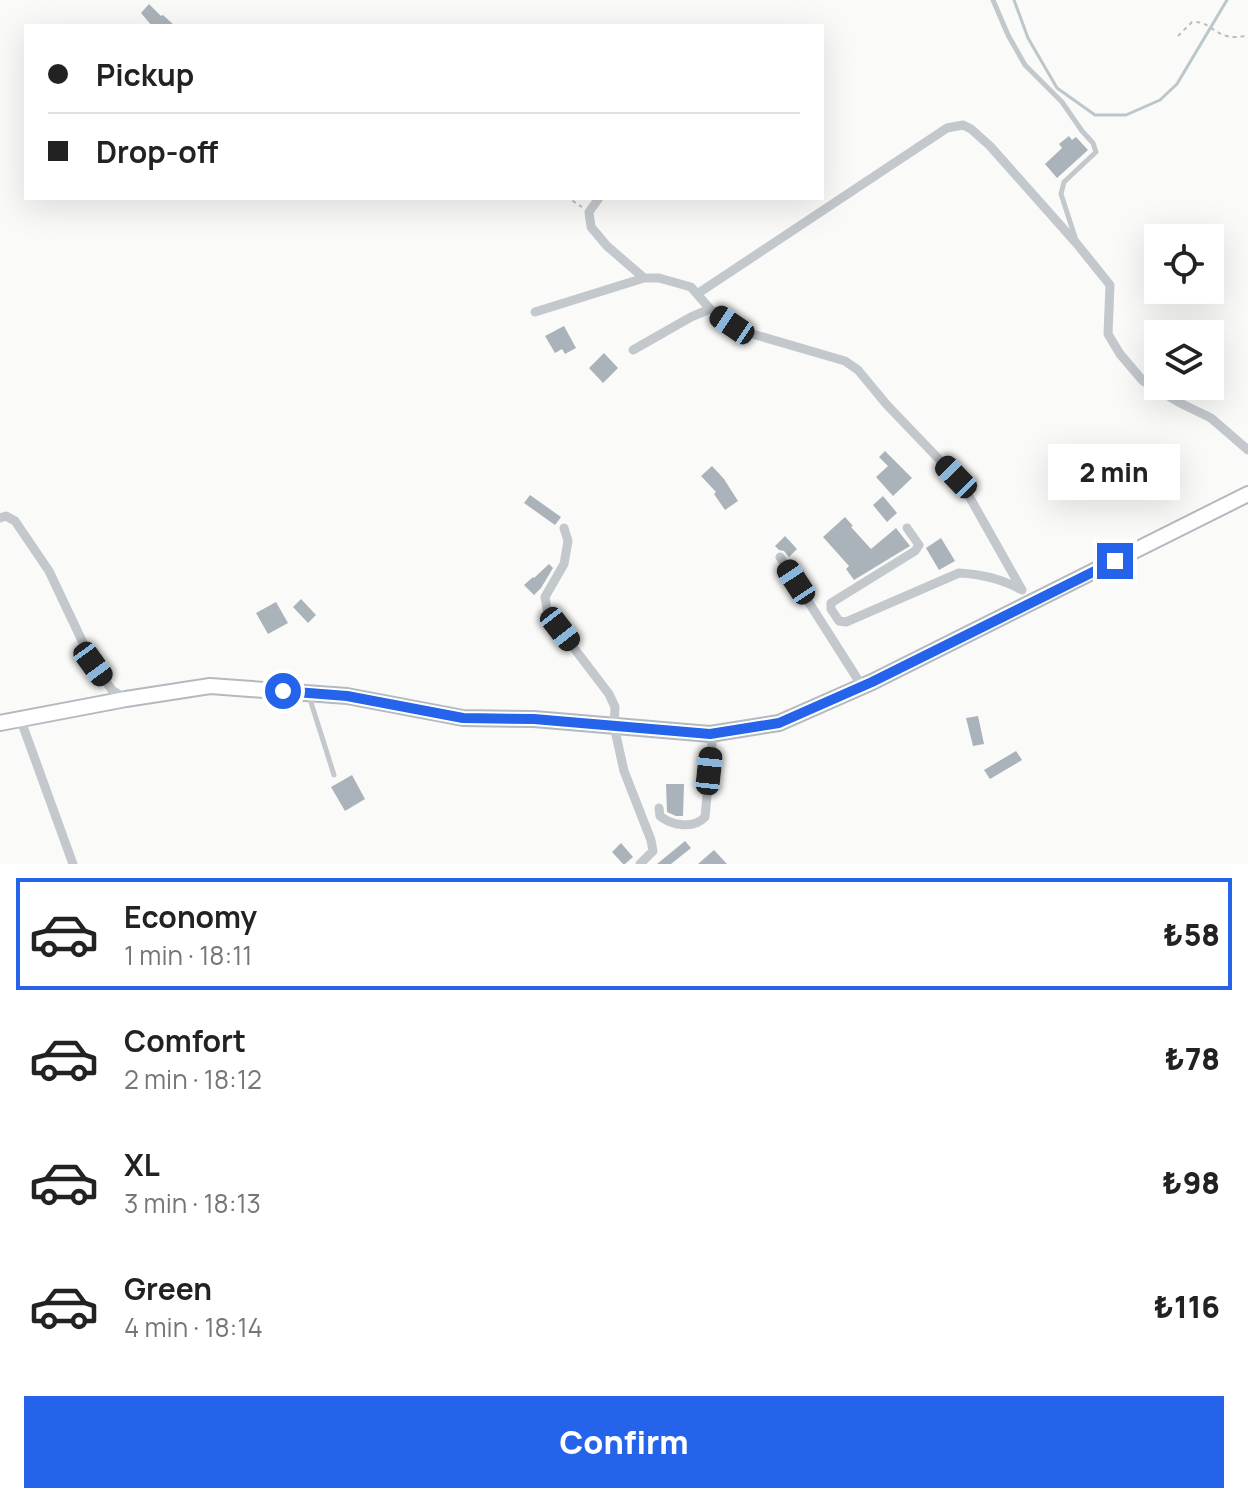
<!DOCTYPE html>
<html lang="en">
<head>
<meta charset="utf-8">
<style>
	body { margin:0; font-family:Manrope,sans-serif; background:#f2f2f2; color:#222; height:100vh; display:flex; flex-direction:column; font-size:30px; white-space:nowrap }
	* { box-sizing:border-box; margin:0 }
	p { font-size:26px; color:#767676 }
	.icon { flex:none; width:44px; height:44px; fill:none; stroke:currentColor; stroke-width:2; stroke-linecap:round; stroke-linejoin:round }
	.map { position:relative; height:864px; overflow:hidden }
	.panel { display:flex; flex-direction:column; background:#fff; flex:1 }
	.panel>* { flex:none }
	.guide { position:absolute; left:24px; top:24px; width:800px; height:176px; border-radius:0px; box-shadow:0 8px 32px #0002; display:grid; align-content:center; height:176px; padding:0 24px; background:#fff }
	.fabs { position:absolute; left:1144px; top:224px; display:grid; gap:16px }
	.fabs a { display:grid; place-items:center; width:80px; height:80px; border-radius:0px; background:#fff; box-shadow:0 8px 32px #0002; font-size:40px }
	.end { position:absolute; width:36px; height:36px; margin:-18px; border:10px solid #2563eb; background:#fff; box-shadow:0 0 0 4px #fff }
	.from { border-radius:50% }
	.bubble { position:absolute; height:56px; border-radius:0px; background:#fff; box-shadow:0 8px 32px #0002; font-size:26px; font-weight:800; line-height:56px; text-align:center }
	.car { position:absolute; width:24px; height:48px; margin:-24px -12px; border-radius:10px; box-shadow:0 0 6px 2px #0007; background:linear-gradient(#222 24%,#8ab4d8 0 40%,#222 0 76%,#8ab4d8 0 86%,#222 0) }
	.guide b { display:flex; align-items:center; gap:28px; height:76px; font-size:30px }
	.guide b+b { border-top:2px solid #e0e0e0 }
	.guide i { width:20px; height:20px; background:#222 }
	ul { padding:14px 0 0; list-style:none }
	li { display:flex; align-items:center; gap:24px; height:112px; margin:0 16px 12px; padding:0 8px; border:4px solid transparent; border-radius:0px }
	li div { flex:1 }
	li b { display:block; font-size:30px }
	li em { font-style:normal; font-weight:800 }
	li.on { border-color:#2563eb }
	li>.icon { width:72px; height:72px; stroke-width:1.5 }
	.cta { display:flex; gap:16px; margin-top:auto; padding:16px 24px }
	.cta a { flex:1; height:92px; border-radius:0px; background:#2563eb; color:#fff; font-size:32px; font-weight:800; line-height:92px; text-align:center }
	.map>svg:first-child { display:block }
</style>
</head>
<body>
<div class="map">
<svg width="1248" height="864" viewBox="0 0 1248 864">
	<rect width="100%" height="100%" fill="#fafaf8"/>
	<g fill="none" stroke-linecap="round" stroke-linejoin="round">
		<!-- stream -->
		<path stroke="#bbc7cb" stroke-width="3" d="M 1014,0 L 1028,38 L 1057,88 L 1095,115 L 1126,115 L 1160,100 L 1177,84 L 1227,0"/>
	</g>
	<!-- building -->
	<path fill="#aab3b9" d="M 149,4 L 161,16 L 163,15 L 175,26 L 152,26 L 141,13 Z
		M 1069,136 L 1072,140 L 1076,137 L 1088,150 L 1057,178 L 1045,164 L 1062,148 L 1059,144 Z
		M 564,326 L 576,348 L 565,354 L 562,349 L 555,353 L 545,336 Z
		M 604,353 L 618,368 L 603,383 L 589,368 Z
		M 885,451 L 912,478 L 893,496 L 876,477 L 888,466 L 879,457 Z
		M 712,466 L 724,479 L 738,501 L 725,510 L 714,494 L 716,492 L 701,476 Z
		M 530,495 L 561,517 L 555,525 L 524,503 Z
		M 883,496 L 897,513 L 887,522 L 873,505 Z
		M 845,517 L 853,526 L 851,527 L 871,549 L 896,528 L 910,546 L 854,580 L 846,569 L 849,566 L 823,537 Z
		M 785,536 L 797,549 L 789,557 L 784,551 L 779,550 L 775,546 Z
		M 941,538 L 955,561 L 939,570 L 926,548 Z
		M 549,564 L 553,568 L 541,588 L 534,595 L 524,585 L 533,577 L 534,578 Z
		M 301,599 L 316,615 L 308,623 L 293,607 Z
		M 276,602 L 288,623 L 268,634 L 256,613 Z
		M 978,716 L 984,744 L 973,746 L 966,718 Z
		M 1016,751 L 1022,760 L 990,779 L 984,770 Z
		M 352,775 L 365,799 L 345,811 L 331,787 Z
		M 666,784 L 684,784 L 683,816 L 676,816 L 667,812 Z
		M 685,841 L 691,848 L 671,864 L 657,864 Z
		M 621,843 L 633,857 L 625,864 L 623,864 L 612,852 Z
		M 714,850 L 727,864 L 698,864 Z"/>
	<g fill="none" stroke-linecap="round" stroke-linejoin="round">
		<defs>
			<path id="secondary" d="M 0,723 L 126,699 L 210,686 L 347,696 L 463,718 L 534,719 L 710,734 L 779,723 L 872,682 L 1248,494"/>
		</defs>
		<!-- secondary casing -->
		<use href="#secondary" stroke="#b3babf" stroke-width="18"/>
		<!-- path -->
		<path stroke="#bbbfc2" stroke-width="2" stroke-dasharray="4 4" stroke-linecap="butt" d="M 1178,36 L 1192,22 C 1213,20 1216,44 1248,35
			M 565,198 L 570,199 L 582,207"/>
		<!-- lane -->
		<path stroke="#c3c8cc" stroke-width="5" d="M 993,0 L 1008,35 L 1025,65 L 1062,102 L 1082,131 L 1093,143 L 1096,152 L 1064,182 L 1061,194 L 1076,240
			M 309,696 L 334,775"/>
		<!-- street -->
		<path stroke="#c3c8cc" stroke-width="9" d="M 599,198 L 589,212 L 591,227 L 607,246 L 644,278
			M 697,294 L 947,128 L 963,125 L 971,129 L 990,146 L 1077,244 L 1110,285 L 1108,334 L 1120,354 L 1143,381 L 1180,403 L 1211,418 L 1248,450
			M 535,312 L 644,278 L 659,278 L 691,287 L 710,309 L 732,325 L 749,333 L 845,361 L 858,370 L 887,405 L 956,477 L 965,489 L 1022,590
			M 633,350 L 691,317 L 710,309
			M 0,518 L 6,516 L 15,521 L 49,571 L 93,664 L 112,690 L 126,699
			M 564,528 L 568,541 L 564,564 L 545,597 L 548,614 L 609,694 L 615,707 L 614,726 L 624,771 L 651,840 L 653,851 L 640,864
			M 907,528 L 919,545 L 915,551 L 831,603 L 831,609 L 839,621 L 846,622 L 959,573 C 981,574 1000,578 1020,589
			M 780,557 L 862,686
			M 20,718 L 73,864
			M 659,808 L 660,816 C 672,826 694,829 705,817 L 713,733"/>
		<!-- secondary -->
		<use href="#secondary" stroke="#fff" stroke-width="14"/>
	</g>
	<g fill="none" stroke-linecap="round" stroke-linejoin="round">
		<!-- route -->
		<path stroke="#2563eb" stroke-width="10" d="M 283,691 L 347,696 L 463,718 L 534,719 L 710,734 L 779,723 L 872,682 L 1115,561"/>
	</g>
</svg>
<div class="fabs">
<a><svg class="icon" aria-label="locate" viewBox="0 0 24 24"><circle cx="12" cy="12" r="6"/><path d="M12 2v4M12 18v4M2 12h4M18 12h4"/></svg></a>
<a><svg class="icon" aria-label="layers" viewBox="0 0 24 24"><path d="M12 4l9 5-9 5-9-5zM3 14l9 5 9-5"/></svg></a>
</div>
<i class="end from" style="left:283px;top:691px"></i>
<i class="end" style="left:1115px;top:561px"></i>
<div class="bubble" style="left:1048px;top:444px;width:132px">2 min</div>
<i class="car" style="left:732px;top:325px;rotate:304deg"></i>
<i class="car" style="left:956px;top:477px;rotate:316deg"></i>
<i class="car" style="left:796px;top:582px;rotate:327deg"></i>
<i class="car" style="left:560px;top:629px;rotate:142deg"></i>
<i class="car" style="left:93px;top:664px;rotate:144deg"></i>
<i class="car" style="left:709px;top:771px;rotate:6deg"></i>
<div class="guide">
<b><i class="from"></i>Pickup</b>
<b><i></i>Drop-off</b>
</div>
</div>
<section class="panel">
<ul>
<li class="on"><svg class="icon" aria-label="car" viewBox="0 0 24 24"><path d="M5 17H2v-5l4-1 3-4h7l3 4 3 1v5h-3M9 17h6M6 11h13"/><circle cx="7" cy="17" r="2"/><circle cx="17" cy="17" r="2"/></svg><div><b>Economy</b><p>1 min · 18:11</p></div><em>₺58</em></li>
<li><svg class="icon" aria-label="car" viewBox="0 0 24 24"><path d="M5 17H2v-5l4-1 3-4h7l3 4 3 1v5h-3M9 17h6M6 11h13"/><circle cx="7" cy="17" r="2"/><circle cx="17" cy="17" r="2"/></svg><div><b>Comfort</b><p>2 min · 18:12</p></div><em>₺78</em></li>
<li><svg class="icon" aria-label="car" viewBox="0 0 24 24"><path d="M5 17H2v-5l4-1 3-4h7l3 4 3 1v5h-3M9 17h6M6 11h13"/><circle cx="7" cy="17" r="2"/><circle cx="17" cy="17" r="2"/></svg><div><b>XL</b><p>3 min · 18:13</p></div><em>₺98</em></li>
<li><svg class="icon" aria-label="car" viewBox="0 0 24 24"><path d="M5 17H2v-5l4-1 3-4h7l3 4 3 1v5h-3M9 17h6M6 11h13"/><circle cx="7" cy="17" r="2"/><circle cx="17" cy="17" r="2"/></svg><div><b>Green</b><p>4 min · 18:14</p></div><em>₺116</em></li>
</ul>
<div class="cta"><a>Confirm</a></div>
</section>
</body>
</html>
